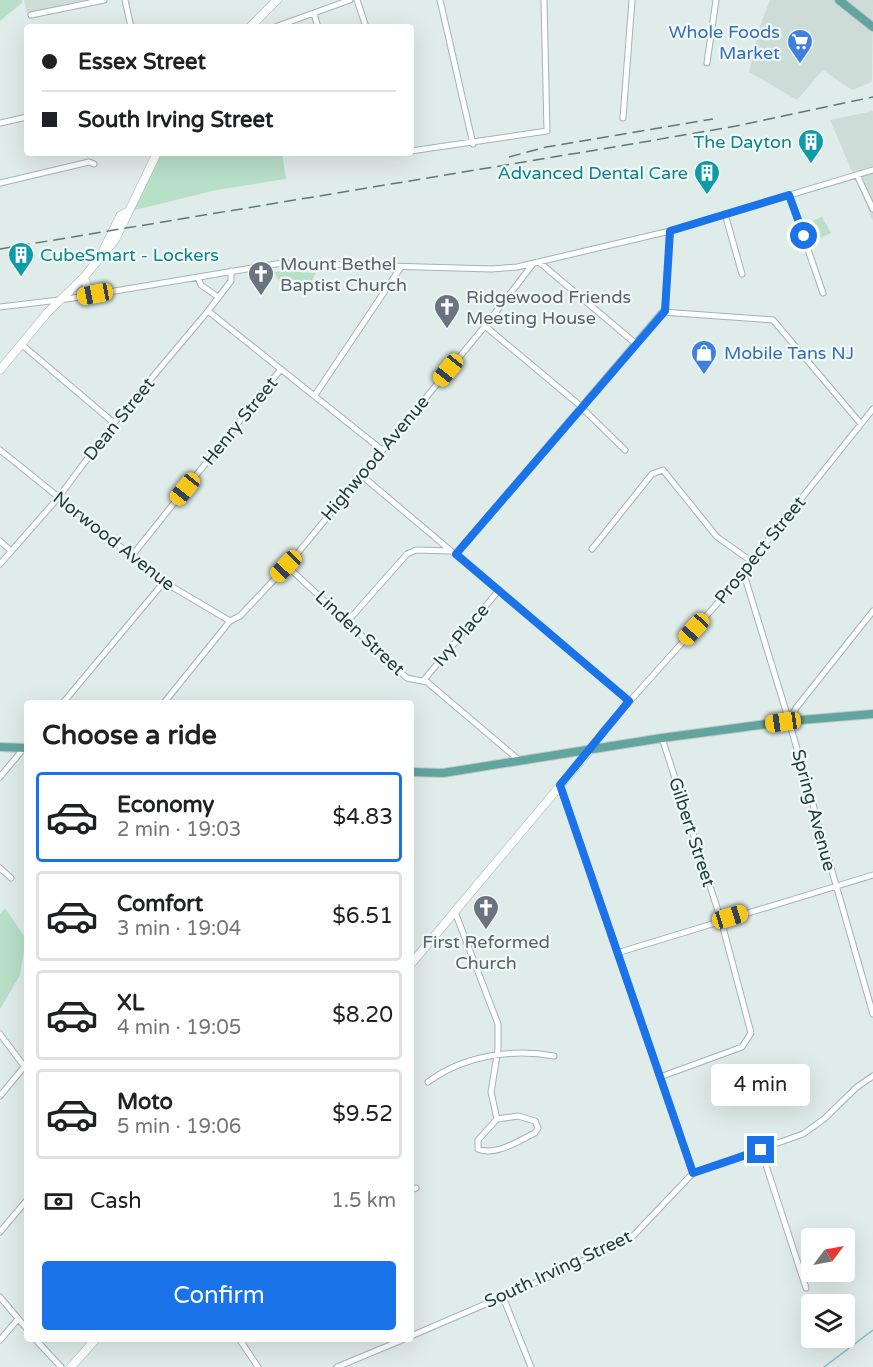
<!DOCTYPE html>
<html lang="en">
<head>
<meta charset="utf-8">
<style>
	body { margin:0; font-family:"Varela Round",sans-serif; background:#f6f6f6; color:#202124; height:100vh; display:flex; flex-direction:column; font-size:22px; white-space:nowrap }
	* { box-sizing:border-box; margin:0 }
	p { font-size:20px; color:#757577 }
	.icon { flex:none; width:33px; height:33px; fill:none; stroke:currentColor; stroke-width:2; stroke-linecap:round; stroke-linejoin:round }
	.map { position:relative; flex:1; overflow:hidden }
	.details { position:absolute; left:24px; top:700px; width:390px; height:642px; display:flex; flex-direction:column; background:#fff; border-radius:6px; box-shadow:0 6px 24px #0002 }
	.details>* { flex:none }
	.banner { position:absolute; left:24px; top:24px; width:390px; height:132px; border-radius:6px; box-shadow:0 6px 24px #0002; display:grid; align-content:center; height:132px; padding:0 18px; background:#fff }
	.needle { width:39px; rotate:58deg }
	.buttons { position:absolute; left:801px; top:1228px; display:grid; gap:12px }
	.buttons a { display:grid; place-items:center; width:54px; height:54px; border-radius:6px; background:#fff; box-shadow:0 6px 24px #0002; font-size:30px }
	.end { position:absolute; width:27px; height:27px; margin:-14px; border:8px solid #1a73e8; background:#fff; box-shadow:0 0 0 3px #fff }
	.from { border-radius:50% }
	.bubble { position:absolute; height:42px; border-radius:6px; background:#fff; box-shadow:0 6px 24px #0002; font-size:20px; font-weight:600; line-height:42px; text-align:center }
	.car { position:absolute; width:18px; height:36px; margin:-18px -9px; border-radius:8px; box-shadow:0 0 4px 2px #0007; background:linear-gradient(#f5c518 24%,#345 0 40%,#f5c518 0 76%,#345 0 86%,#f5c518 0) }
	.banner b { display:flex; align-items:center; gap:21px; height:57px; font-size:22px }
	.banner b+b { border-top:2px solid #e0e0e0 }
	.banner i { width:15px; height:15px; background:#202124 }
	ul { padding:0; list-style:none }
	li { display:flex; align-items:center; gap:18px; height:90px; margin:0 12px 9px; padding:0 6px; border:3px solid #e0e0e0; border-radius:6px }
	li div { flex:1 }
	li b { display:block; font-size:22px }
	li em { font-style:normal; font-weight:600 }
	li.current { border-color:#1a73e8 }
	li>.icon { width:54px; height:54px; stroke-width:1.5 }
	h2 { padding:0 18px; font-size:27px; line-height:72px }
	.pay { display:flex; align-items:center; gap:15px; height:66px; padding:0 18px; font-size:22px }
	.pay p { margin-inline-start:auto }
	.primary-button { display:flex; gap:12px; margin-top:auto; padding:12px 18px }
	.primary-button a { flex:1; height:69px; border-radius:6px; background:#1a73e8; color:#fff; font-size:24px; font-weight:600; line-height:69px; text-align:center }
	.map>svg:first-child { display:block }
</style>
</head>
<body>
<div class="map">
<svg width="873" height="1367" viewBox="0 0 873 1367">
	<rect width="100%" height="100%" fill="#e0ece9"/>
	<!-- built -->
	<path fill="#cedcd8" d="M 24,0 L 86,0 L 27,13 Z
		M 770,0 L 873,0 L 872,82 L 852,90 L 823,70 L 797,100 L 749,72 L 758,31 Z
		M 873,111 L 873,221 L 830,120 Z"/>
	<!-- green -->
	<path fill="#b8dfc8" d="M 0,0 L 22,0 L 22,3 L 0,21 Z
		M 157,153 L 282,153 L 286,179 L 216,190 L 127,212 Z
		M 822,217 L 831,233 L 821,238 L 812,221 Z
		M 282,271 L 316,273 L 309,286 L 303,284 L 298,293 L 285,283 L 282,286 L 274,272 Z
		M 5,908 L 26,939 L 20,975 L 0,1009 L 0,914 Z"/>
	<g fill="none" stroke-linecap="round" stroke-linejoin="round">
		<!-- stream -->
		<path stroke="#84bcd5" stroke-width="1.5" d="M 824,1367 L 873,1330"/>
		<defs>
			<path id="street" d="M 125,0 L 131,27
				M 357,0 L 366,27
				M 440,0 L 473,144
				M 314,14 L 318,27
				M 31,15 L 104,0
				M 275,27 L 350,0
				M 707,63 L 716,0
				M 623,118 L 632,0
				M 0,123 L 27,117
				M 411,151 L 547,131 L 544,0
				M 857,175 L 873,209
				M 0,183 L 89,162 L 94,164
				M 789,195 L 823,293
				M 725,214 L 742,274
				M 539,262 L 635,343
				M 198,277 L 201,285 L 218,297
				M 0,307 L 67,299 L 282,263 L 492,269 L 517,267 L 670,231 L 873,170
				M 208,311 L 382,450
				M 665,311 L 670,231
				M 485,326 L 577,403 L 625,450
				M 21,344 L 114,423
				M 315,395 L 401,267
				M 0,450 L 164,582 L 230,621 L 240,616 L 287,566 L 485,326 L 533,264
				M 361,475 L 629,701
				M 0,541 L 11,551
				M 592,549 L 652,474 L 663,470 L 717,537 L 751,561
				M 456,554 L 662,312 L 773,320 L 861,424
				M 131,557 L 281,369
				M 0,564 L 58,498 L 114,423 L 208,311 L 231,281 L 231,271
				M 287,566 L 407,678 L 427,682 L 520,761
				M 743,571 L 789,721 L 873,1014
				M 347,622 L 407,554 L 416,550 L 451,551
				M 423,681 L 499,590
				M 62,704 L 164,582
				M 163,704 L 230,621
				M 789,721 L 796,708 L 873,611
				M 590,749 L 603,731 L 716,605 L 873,409
				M 0,777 L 24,748
				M 560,785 L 693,1173
				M 0,868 L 11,878
				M 455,912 L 498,1024 L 498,1049 L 491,1092 L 497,1119
				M 617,953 L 873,875
				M 0,1034 L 27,1070
				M 660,1077 L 742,1047 L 751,1033 L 721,920 L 662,738
				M 428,1082 C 463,1056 512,1048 554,1056
				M 0,1096 L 24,1067
				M 518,1116 L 535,1121 L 538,1128 L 535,1133 C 520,1140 495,1157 478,1149 L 478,1140 L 497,1119 Z
				M 761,1150 L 806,1288
				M 411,1190 L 416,1188
				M 0,1232 L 27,1200
				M 0,1297 L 27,1329
				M 503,1297 L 531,1367
				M 411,1336 L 558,1273 L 634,1235 L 693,1173 L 803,1134 L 824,1119 L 857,1087 L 873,1076
				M 0,1340 L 18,1319
				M 36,1340 L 61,1367
				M 240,1340 L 258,1367
				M 337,1367 L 402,1340"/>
			<path id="secondary" d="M 250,27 L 277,0
				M 102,253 L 120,216 L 127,212
				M 84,277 L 88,290 L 95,294
				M 0,370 L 47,313 L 84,277 L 115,240 L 157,153
				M 411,964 L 589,751
				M 71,1367 L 95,1340"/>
			<path id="primary" d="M 839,0 L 873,27
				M 0,747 L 27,748
				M 411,772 L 443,773 L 662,738 L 789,721 L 873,714"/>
		</defs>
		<!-- street casing -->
		<use href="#street" stroke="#a3b4b1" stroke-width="7"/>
		<!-- secondary casing -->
		<use href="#secondary" stroke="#9eb9b3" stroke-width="9"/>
		<!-- primary casing -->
		<use href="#primary" stroke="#c1c9c8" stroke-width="10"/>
		<!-- street -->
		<use href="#street" stroke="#fff" stroke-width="5"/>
		<!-- secondary -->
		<use href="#secondary" stroke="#fff" stroke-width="8"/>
		<!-- primary -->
		<use href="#primary" stroke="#62a59e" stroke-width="8"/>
		<!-- rail -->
		<path stroke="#5a7a76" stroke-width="1.5" stroke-dasharray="12 6" stroke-linecap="butt" d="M 509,157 L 546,147 L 713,119
			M 0,249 L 620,146 L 736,126 L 873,97"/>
	</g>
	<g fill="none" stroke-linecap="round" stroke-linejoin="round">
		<!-- route -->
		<path stroke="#1a73e8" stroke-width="8" d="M 761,1150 L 693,1173 L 560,785 L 629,701 L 456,554 L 665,311 L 670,231 L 789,195 L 804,236"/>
	</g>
	<!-- icons -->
	<defs>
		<symbol id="supermarket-pin" viewBox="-11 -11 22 30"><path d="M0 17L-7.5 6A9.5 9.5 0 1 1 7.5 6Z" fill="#3f7fe0" stroke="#f1f9f6"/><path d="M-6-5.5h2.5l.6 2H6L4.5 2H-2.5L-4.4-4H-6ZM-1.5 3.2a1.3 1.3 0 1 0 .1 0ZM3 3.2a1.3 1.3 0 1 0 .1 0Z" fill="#fff"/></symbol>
		<symbol id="building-pin" viewBox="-11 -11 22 30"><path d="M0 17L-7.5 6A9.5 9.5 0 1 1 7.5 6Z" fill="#0f9aa8" stroke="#f1f9f6"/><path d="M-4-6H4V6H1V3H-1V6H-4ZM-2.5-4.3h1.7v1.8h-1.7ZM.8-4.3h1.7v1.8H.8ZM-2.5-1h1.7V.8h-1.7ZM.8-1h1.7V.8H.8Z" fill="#fff"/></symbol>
		<symbol id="church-pin" viewBox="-11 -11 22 30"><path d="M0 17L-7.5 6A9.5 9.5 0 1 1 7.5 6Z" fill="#6b7280" stroke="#f1f9f6"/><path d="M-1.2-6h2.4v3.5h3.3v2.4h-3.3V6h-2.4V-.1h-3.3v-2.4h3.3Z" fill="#fff"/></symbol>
		<symbol id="shop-pin" viewBox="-11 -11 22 30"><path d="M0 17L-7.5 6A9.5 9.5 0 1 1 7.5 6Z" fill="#3f7fe0" stroke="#f1f9f6"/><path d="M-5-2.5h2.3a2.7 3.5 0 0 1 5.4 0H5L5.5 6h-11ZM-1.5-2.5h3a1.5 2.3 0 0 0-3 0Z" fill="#fff"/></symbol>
	</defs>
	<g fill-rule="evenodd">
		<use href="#supermarket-pin" x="785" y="27" width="30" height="40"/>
		<use href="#building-pin" x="796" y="127" width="30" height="40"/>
		<use href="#building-pin" x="692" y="158" width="30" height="40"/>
		<use href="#building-pin" x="6" y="240" width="30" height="40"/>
		<use href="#church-pin" x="246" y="259" width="30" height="40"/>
		<use href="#church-pin" x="432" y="292" width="30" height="40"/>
		<use href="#shop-pin" x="689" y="338" width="30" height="40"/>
		<use href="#church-pin" x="471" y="893" width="30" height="40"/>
	</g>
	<g text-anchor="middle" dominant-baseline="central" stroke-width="4.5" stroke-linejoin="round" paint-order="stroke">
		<!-- shop labels -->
		<g font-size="18" fill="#366cbe" stroke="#f1f9f6" text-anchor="end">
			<text x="780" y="32">Whole Foods<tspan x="780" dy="21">Market</tspan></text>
			<text x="724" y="353" text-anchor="start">Mobile Tans NJ</text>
		</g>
		<!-- culture labels -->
		<g font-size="18" fill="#0d838f" stroke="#f1f9f6" text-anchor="end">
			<text x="792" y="142">The Dayton</text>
			<text x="688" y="173">Advanced Dental Care</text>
			<text x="40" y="255" text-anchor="start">CubeSmart - Lockers</text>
		</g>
		<!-- worship labels -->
		<g font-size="18" fill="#5b616d" stroke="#f1f9f6" text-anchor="start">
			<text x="280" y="264">Mount Bethel<tspan x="280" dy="21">Baptist Church</tspan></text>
			<text x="466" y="297">Ridgewood Friends<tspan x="466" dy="21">Meeting House</tspan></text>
			<text x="486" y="942" text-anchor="middle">First Reformed<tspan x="486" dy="21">Church</tspan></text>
		</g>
		<!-- street labels -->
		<g font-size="18" fill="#203e3a" stroke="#f1f9f6">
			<text transform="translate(119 419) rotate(-51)">Dean Street</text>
			<text transform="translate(240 421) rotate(-51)">Henry Street</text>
			<text transform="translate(375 458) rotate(-50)">Highwood Avenue</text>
			<text transform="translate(114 541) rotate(38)">Norwood Avenue</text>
			<text transform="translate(760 550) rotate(-51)">Prospect Street</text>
			<text transform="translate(360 633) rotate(43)">Linden Street</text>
			<text transform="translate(461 635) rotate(-50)">Ivy Place</text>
			<text transform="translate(814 810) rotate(75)">Spring Avenue</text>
			<text transform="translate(692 832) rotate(72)">Gilbert Street</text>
			<text transform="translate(558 1269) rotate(-25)">South Irving Street</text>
		</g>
	</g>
</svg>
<div class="buttons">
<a><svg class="needle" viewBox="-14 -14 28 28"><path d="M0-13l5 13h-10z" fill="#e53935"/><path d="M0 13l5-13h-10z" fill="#757577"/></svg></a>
<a><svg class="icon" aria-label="layers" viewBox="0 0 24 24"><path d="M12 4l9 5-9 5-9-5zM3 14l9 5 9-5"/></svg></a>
</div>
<i class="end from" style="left:804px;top:236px"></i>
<i class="end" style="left:761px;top:1150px"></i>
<div class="bubble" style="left:711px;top:1064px;width:99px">4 min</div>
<i class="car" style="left:95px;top:294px;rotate:259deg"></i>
<i class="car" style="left:448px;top:370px;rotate:219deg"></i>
<i class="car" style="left:185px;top:489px;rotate:219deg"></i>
<i class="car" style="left:286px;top:566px;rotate:224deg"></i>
<i class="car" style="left:694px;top:629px;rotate:222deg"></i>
<i class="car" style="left:783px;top:722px;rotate:262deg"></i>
<i class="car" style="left:730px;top:917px;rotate:73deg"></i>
<div class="banner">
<b><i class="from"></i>Essex Street</b>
<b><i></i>South Irving Street</b>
</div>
<section class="details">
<h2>Choose a ride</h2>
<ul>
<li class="current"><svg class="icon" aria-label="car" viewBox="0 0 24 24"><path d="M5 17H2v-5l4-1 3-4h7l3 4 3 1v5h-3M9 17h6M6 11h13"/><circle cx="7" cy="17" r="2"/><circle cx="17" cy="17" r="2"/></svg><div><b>Economy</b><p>2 min · 19:03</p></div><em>$4.83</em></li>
<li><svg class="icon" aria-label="car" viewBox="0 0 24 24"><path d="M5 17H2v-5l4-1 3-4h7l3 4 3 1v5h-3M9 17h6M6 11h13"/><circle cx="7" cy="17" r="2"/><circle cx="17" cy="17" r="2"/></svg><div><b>Comfort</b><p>3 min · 19:04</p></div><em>$6.51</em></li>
<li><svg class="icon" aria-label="car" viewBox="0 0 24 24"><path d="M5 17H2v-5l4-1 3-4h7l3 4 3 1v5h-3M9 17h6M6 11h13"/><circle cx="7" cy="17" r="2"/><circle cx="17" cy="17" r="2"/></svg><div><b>XL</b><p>4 min · 19:05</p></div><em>$8.20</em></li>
<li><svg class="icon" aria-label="car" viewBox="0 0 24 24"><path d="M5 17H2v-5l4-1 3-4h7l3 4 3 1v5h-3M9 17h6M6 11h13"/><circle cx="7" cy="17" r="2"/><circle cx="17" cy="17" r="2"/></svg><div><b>Moto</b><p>5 min · 19:06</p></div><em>$9.52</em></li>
</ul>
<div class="pay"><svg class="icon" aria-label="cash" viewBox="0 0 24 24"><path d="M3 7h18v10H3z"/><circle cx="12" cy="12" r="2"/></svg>Cash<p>1.5 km</p></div>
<div class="primary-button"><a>Confirm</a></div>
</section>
</div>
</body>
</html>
